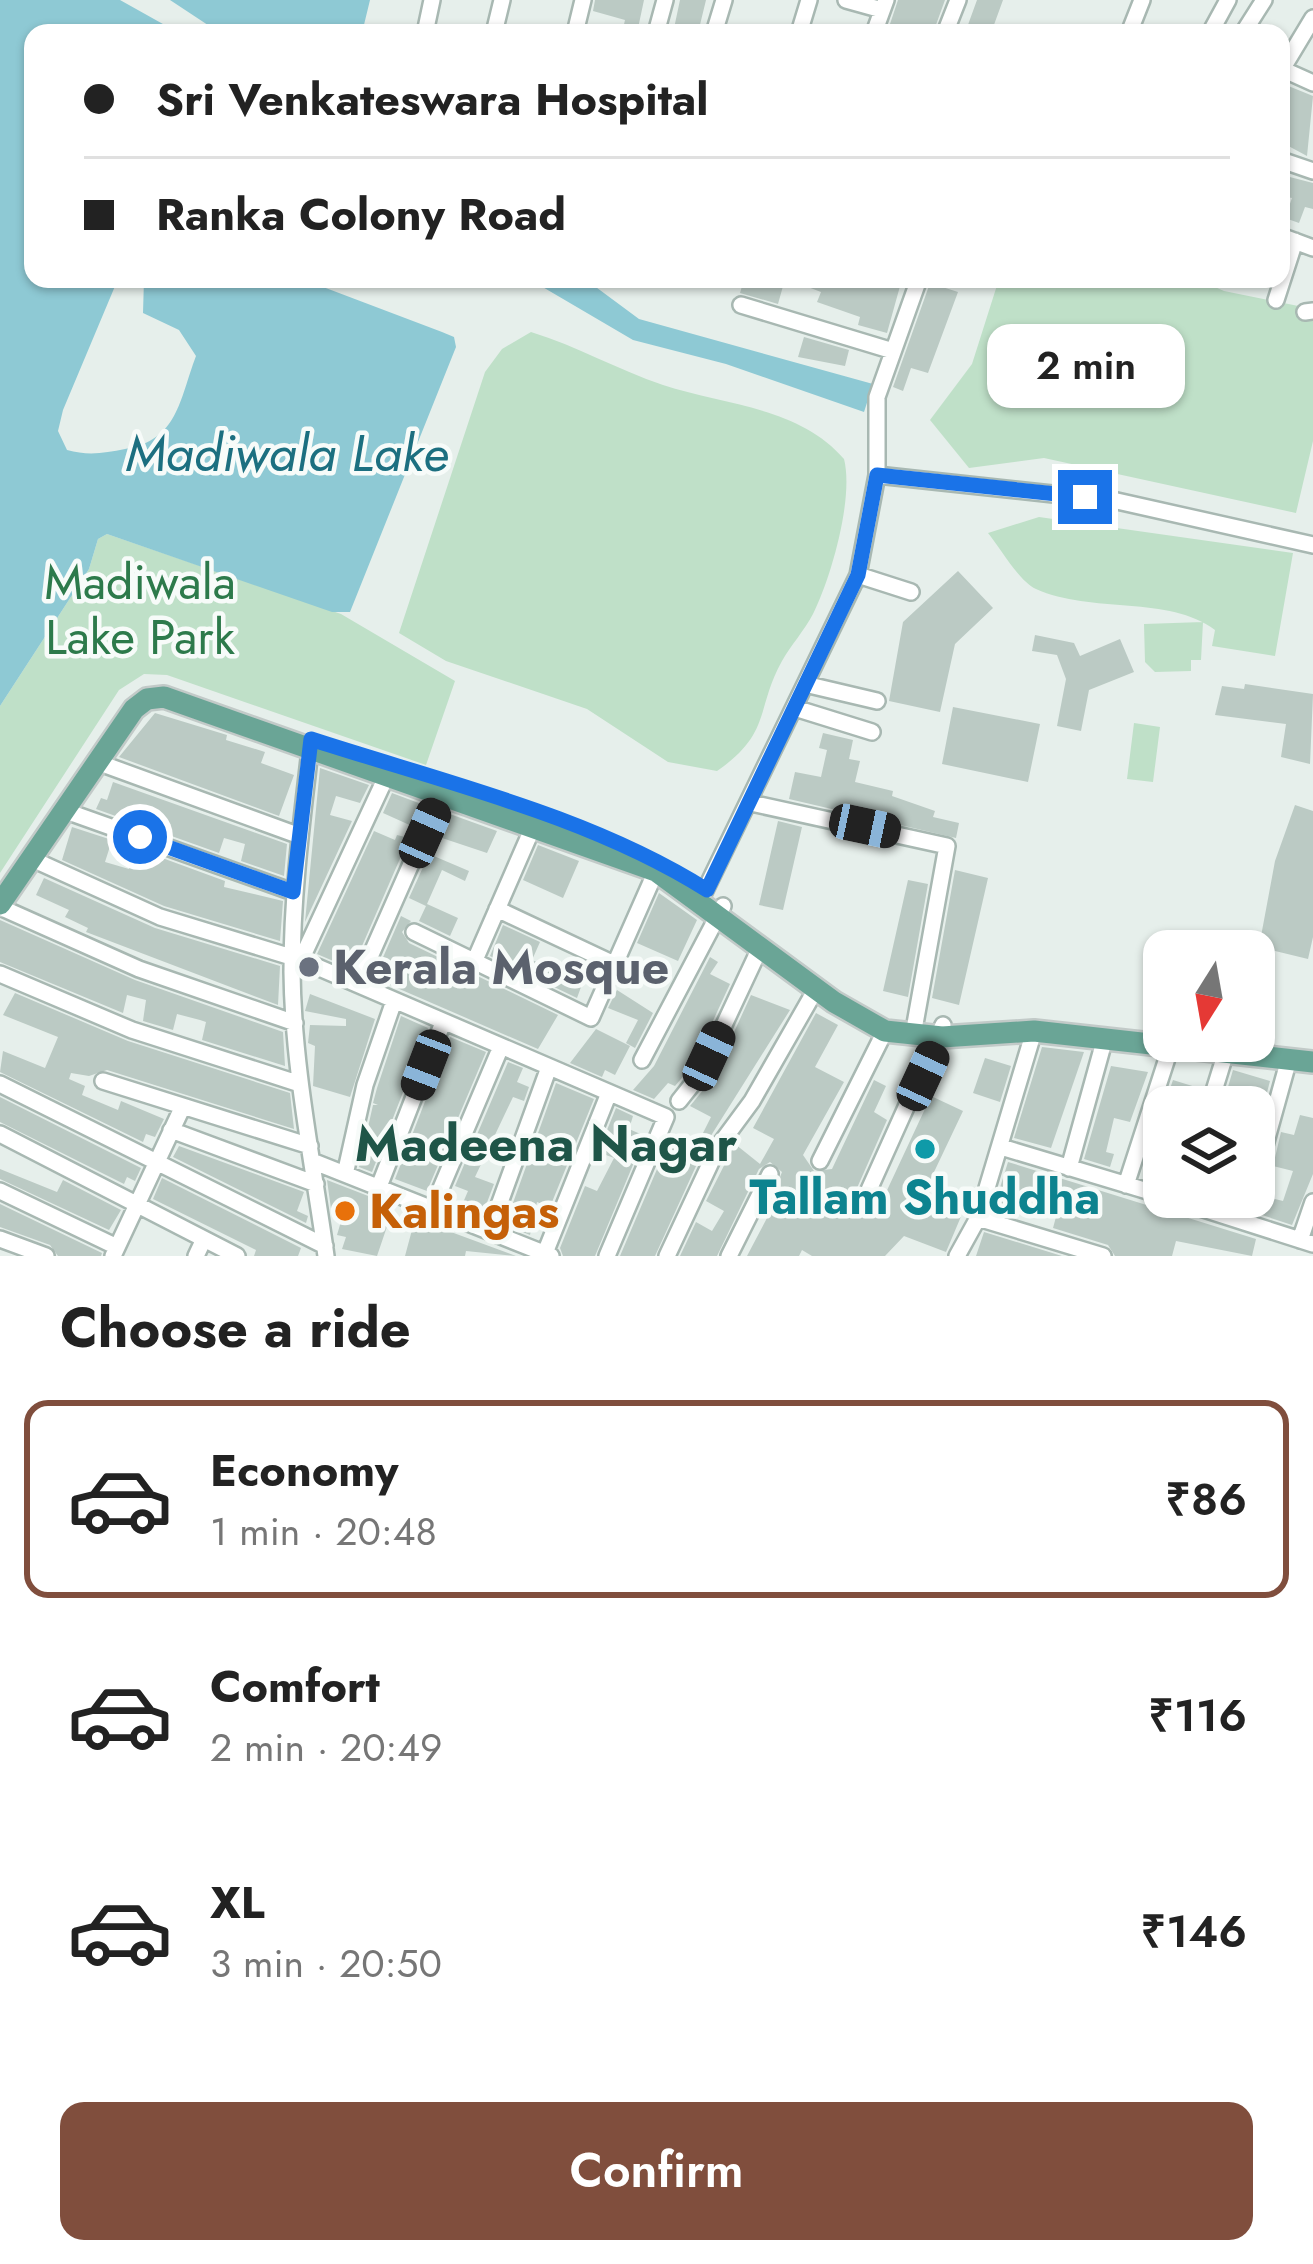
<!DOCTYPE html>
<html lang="en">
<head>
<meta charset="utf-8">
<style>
	body { margin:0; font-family:Jost,sans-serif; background:#f6f6f6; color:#222; height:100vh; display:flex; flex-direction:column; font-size:45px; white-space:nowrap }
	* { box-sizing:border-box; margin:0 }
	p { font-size:39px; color:#767676 }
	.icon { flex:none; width:66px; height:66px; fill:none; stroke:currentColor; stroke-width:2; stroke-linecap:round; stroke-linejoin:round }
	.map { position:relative; height:1256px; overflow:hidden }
	.drawer { display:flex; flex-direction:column; background:#fff; flex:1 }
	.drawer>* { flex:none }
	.top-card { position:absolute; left:24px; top:24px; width:1266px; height:264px; border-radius:24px; box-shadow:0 3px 9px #0004; display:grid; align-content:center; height:264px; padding:0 60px; background:#fff }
	.needle { width:78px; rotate:191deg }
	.buttons { position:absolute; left:1143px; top:930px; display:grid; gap:24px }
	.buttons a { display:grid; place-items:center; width:132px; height:132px; border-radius:24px; background:#fff; box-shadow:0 3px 9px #0004; font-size:60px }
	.end { position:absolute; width:54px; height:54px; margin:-27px; border:15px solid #1a73e8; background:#fff; box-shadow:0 0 0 6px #fff }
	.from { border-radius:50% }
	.bubble { position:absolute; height:84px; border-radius:24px; background:#fff; box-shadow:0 3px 9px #0004; font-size:39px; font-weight:600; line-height:84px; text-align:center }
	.car { position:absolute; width:36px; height:72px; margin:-36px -18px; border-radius:15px; box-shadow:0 0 9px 3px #0007; background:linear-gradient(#222 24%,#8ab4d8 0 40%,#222 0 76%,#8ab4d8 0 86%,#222 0) }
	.top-card b { display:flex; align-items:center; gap:42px; height:114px; font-size:45px }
	.top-card b+b { border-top:3px solid #e0e0e0 }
	.top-card i { width:30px; height:30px; background:#222 }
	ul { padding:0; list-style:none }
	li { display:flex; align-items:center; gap:36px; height:198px; margin:0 24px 18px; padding:0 36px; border:6px solid transparent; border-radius:24px }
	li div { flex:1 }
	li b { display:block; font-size:45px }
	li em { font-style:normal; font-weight:600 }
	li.current { border-color:#804e3d }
	li>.icon { width:108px; height:108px; stroke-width:1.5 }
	h2 { padding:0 60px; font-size:54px; line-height:144px }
	.primary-button { display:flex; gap:24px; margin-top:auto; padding:24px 60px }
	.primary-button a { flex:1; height:138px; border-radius:24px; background:#804e3d; color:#fff; font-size:48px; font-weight:600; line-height:138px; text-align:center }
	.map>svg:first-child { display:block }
</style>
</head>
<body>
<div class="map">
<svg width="1313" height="1256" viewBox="0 0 1313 1256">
	<rect width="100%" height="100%" fill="#e6efeb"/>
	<!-- green -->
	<path fill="#bfe0c8" d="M 999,279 L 1197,279 L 1224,291 L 1313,309 L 1313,441 L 1296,513 L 1044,458 L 969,468 L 930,420 L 972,364 Z
		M 531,332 C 577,346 618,370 663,385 C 724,405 800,407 844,459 C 854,498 831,578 813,614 C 804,631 791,645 782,661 C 755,710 772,733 717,771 L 668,762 L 587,709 L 446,661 L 399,633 L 485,372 L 502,349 Z
		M 1039,517 L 1293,553 L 1275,656 L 1212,646 L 1215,630 C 1169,595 1091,614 1036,589 C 1018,580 1001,549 988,533 Z
		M 107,534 L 341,614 L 455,681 L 426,765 L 167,675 L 144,674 L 119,690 L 0,873 L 0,706 L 89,569 L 98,539 Z
		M 1203,622 L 1201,660 L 1191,660 L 1191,671 L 1155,672 L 1145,662 L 1144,624 Z
		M 1134,723 L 1160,727 L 1153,782 L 1127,779 Z"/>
	<!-- water -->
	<path fill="#8ec9d4" d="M 0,0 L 120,0 L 179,33 L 33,33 L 33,279 L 118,279 L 63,410 L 58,431 L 67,450 C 88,456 105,453 125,449 C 178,440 179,401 196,356 L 179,330 L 143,313 L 144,279 L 302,279 L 442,332 L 454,337 L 456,347 L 350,612 L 332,612 L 107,534 L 98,539 L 89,569 L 0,706 Z
		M 170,0 L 370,0 L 362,33 L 220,33 Z
		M 529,279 L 585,279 L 639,319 L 873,384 L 864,412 L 726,364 L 633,340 Z"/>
	<!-- building -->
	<path fill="#bbcac4" d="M 595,0 L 644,0 L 637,33 L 622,33 L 625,20 L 593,11 Z
		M 680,0 L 706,0 L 698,33 L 673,33 Z
		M 898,0 L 945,0 L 933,33 L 887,33 Z
		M 977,0 L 1003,0 L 991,33 L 965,33 Z
		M 1281,83 L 1313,96 L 1307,156 L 1281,142 Z
		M 1282,175 L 1313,183 L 1313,209 L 1305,207 L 1299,223 L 1285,218 L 1292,198 L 1281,196 Z
		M 744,279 L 785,279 L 778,304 L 740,293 Z
		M 787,279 L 902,279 L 887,333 L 858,325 L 860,317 L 817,302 L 821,292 Z
		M 930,283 L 958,292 L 928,373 L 911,368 L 903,391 L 893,387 Z
		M 804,337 L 849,350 L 845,366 L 798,357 Z
		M 958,571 L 993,608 L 955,644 L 940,712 L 889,701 L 903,622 Z
		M 1035,635 L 1074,643 L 1080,656 L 1120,639 L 1134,672 L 1089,690 L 1081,731 L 1057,726 L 1066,679 L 1057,655 L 1032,651 Z
		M 1245,684 L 1313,694 L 1310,764 L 1281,757 L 1286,724 L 1215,715 L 1222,686 L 1244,689 Z
		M 953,707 L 1040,724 L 1028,782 L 942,764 Z
		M 155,713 L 227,735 L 226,740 L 265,752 L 261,763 L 294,775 L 279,816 L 119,757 Z
		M 823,733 L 853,740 L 849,759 L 860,761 L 855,782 L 893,791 L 892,796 L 935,811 L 933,817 L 959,823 L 956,838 L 789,799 L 795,772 L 821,777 L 827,750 L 819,748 Z
		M 320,768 L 369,785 L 360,803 L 336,796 L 330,815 L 352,821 L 305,922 Z
		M 113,782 L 287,844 L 284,876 L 241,861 L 245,844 L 224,838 L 219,853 L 96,809 L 101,798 L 107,800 Z
		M 392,793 L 424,805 L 414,827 L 383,813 Z
		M 1295,805 L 1313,811 L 1313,937 L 1308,959 L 1259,947 L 1275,861 Z
		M 447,813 L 497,831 L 487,853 L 436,836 Z
		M 778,821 L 802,827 L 783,910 L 759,905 Z
		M 72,827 L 112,840 L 105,862 L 129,869 L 135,848 L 225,881 L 224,887 L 283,901 L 280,941 L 164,906 L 62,860 Z
		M 374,831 L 395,840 L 397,835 L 409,838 L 352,969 L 317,954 Z
		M 538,845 L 579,861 L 563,898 L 523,880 Z
		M 429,854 L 469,871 L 465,881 L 442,870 L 427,904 L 458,918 L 450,936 L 419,921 L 426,906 L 409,898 Z
		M 955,870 L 988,878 L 959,1005 L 932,998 Z
		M 44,878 L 155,928 L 280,966 L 278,1005 L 86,932 L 88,928 L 65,917 L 69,910 L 36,895 Z
		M 908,880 L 928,884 L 908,997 L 883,991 Z
		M 659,893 L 697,920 L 678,961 L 637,943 Z
		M 401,916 L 411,921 L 402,932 L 409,943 L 558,1015 L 538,1049 L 374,978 Z
		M 0,920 L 135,980 L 283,1032 L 285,1066 L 202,1040 L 206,1022 L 200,1020 L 177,1014 L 173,1030 L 143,1021 L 146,1000 L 127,995 L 123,1013 L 0,962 Z
		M 503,925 L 540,942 L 532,960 L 566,974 L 573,958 L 589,965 L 577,998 L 490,956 Z
		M 710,957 L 718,962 L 710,974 L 730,984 L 692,1066 L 675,1086 L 668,1083 L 654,1099 L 633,1090 L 654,1066 Z
		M 617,990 L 653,1013 L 635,1048 L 626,1043 L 638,1020 L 608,1008 Z
		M 15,993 L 128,1041 L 290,1093 L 294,1129 L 107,1070 L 89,1076 L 71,1073 L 69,1079 L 85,1086 L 82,1095 L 118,1110 L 121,1101 L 164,1119 L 155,1137 L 146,1134 L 143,1142 L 0,1072 L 3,1051 L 45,1068 L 58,1037 L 3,1015 Z
		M 310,994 L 375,1019 L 350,1097 L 313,1086 L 315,1046 L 308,1043 L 310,1025 L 346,1026 L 346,1019 L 305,1011 Z
		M 751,995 L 790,1010 L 707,1142 L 655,1256 L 620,1256 L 672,1134 L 689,1143 L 693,1135 L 700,1139 L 711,1117 L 690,1106 L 713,1078 Z
		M 816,1013 L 838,1025 L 815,1067 L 844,1082 L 803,1155 L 814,1171 L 832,1169 L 874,1080 L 886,1086 L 874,1112 L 887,1120 L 857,1188 L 864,1203 L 882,1201 L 931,1096 L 963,1111 L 925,1191 L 965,1207 L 946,1252 L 904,1236 L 885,1256 L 812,1256 L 802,1250 L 799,1256 L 747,1256 L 778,1197 L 773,1195 L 782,1172 L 770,1162 L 759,1169 L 717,1256 L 680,1256 L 696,1222 L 712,1231 L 724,1211 L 706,1201 L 735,1144 L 760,1164 L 774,1139 L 753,1128 Z
		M 401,1016 L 428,1028 L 372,1172 L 359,1167 L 373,1105 L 378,1105 L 373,1103 L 377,1088 Z
		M 596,1029 L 630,1046 L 615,1075 L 605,1070 L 602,1077 L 570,1063 Z
		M 450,1037 L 486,1052 L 427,1191 L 395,1179 Z
		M 1042,1047 L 1084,1052 L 1051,1148 L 1014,1138 Z
		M 985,1058 L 1011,1066 L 1000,1102 L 973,1093 Z
		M 508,1062 L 523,1068 L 517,1082 L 529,1087 L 524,1101 L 513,1097 L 475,1177 L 494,1184 L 483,1213 L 462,1205 L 468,1191 L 455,1186 Z
		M 1111,1066 L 1148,1072 L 1130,1122 L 1114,1118 L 1106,1152 L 1114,1154 L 1110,1167 L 1084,1159 Z
		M 1233,1070 L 1270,1081 L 1257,1131 L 1254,1107 L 1222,1107 Z
		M 1173,1080 L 1202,1089 L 1197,1106 L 1178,1101 L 1177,1107 L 1164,1107 L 1164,1132 L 1156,1130 Z
		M 556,1083 L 594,1099 L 550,1207 L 537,1202 L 530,1235 L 505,1225 Z
		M 0,1097 L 141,1168 L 135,1181 L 127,1177 L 124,1184 L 0,1122 Z
		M 616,1108 L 633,1116 L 629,1129 L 645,1136 L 595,1256 L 563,1256 L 560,1248 L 585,1186 L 597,1191 L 614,1158 L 598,1152 Z
		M 1300,1115 L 1313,1118 L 1313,1174 L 1292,1225 L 1259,1214 L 1263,1196 L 1283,1201 L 1293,1171 L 1273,1166 L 1281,1132 L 1294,1135 Z
		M 179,1146 L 304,1192 L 297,1211 L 308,1216 L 306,1223 L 173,1157 Z
		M 1008,1162 L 1256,1239 L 1252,1256 L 1176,1241 L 1172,1256 L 1115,1256 L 1108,1245 L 1053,1228 L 1060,1202 L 1023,1193 L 1017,1216 L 993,1210 Z
		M 0,1169 L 57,1192 L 63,1180 L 121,1210 L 109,1230 L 0,1179 Z
		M 162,1178 L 301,1248 L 298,1256 L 254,1256 L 256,1250 L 153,1199 Z
		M 327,1180 L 394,1206 L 377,1256 L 342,1249 L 346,1237 L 337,1235 L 342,1218 L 332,1216 Z
		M 0,1204 L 102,1253 L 101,1256 L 58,1256 L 50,1245 L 0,1227 Z
		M 416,1215 L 451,1232 L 516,1256 L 466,1251 L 465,1256 L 405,1256 Z
		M 984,1232 L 1062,1256 L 976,1256 Z"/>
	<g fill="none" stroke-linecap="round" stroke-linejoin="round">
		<defs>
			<path id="minor" d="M 846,0 L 882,10
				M 425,33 L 432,0
				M 494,33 L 502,0
				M 575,33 L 583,0
				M 656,33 L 665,0
				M 714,33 L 724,0
				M 799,33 L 809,0
				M 874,33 L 886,0
				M 945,33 L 958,0
				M 1129,33 L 1142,0
				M 1210,33 L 1228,0
				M 1243,33 L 1264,0
				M 1282,69 L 1313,83
				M 1281,71 L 1313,18
				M 1281,160 L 1313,171
				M 1281,236 L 1313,248
				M 1276,300 L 1295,241
				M 741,305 L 893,351
				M 1305,312 L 1313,311
				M 877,475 L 1117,501 L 1313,545
				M 858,575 L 911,592
				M 809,685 L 877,701
				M 798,709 L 872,732
				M 311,742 C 302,819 292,894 292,972 C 293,1067 313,1162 326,1256
				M 97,762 L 300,836
				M 751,803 L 947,846 L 913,1035
				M 63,810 L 293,892
				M 32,859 L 160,917 L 301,960 L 386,777
				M 700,901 L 858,575 L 877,475 L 877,397 L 919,279
				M 0,907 L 139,969 L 295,1023
				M 497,909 L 614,964
				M 414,932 L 591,1018 L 656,871
				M 301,960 L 666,1117 L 607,1256
				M 475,960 L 533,827
				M 0,974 L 132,1030 L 300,1084
				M 358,984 L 441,796
				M 642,1060 L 723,906
				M 103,1081 L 310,1146
				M 0,1084 L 325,1246
				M 679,1101 L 702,1072 L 760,948
				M 1209,1107 L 1226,1052
				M 171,1130 L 316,1184
				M 0,1134 L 237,1256
				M 1001,1147 L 1164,1196
				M 312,1161 L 551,1256
				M 820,1161 L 885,1031
				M 1069,1168 L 1105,1038
				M 346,1170 L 365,1085 L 394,1001
				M 380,1184 L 442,1025
				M 1126,1185 L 1171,1046
				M 1254,1185 L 1289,1059
				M 0,1191 L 117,1247
				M 868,1192 L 943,1025
				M 1166,1197 L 1313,1244
				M 433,1207 L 500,1049
				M 978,1218 L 1103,1256
				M 1244,1222 L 1251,1197
				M 490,1230 L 548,1070
				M 0,1239 L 46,1256
				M 1300,1240 L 1313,1202
				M 545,1253 L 609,1093
				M 113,1256 L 183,1106
				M 196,1256 L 204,1239
				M 667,1256 L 718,1147 L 752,1101 L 816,989
				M 729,1256 L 770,1174
				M 957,1256 L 978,1218 L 1034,1031"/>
			<path id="major" d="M 0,904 L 134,709 L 147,699 L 164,697 L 656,871 L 834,1002 L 885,1031 L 942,1037 L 1034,1031 L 1313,1062"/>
		</defs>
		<!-- minor casing -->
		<use href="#minor" stroke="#a8b8b2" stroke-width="20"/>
		<!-- major casing -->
		<use href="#major" stroke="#c2cac8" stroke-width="26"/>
		<!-- minor -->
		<use href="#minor" stroke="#fff" stroke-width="15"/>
		<!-- major -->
		<use href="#major" stroke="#6aa596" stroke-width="21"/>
	</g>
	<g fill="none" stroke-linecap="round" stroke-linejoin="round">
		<!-- route -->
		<path stroke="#1a73e8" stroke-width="15" d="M 140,837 L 293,892 L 311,739 C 443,782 590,816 707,890 L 858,575 L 877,475 L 1085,497"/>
	</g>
	<!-- markers -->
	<circle fill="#6b7280" stroke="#f7fbf9" stroke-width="4.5" cx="309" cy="967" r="12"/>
	<circle fill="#0f9aa8" stroke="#f7fbf9" stroke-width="4.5" cx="925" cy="1149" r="12"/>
	<circle fill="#e8710a" stroke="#f7fbf9" stroke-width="4.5" cx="345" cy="1211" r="12"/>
	<g text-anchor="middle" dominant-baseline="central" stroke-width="9" stroke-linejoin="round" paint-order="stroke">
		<!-- park labels -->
		<g font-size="48" fill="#2d7a4b" stroke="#f7fbf9">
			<text x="140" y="582">Madiwala<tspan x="140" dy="55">Lake Park</tspan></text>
		</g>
		<!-- worship labels -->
		<g font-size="48" font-weight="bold" fill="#5b616d" stroke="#f7fbf9" text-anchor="start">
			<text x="333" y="967">Kerala Mosque</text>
		</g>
		<!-- culture labels -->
		<g font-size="48" font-weight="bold" fill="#0d838f" stroke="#f7fbf9">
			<text x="925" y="1197">Tallam Shuddha</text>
		</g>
		<!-- food labels -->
		<g font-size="48" font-weight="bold" fill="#c56008" stroke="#f7fbf9" text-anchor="start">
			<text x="369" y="1211">Kalingas</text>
		</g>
		<!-- water labels -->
		<g font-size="51" font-style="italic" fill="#1c6f80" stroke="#f7fbf9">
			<text x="287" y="453">Madiwala Lake</text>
		</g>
		<!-- neighbourhood labels -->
		<g font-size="51" font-weight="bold" fill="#1f5548" stroke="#f7fbf9">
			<text x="546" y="1143">Madeena Nagar</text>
		</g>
	</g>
</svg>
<div class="buttons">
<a><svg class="needle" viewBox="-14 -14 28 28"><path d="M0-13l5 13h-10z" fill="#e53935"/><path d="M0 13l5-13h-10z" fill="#767676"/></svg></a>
<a><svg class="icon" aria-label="layers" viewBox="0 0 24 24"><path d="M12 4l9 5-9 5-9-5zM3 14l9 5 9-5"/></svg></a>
</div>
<i class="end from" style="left:140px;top:837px"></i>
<i class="end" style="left:1085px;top:497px"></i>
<div class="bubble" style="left:987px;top:324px;width:198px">2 min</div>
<i class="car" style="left:865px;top:826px;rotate:102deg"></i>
<i class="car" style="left:425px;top:833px;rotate:24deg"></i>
<i class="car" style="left:709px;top:1056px;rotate:25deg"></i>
<i class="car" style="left:426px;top:1065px;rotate:201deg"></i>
<i class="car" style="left:923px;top:1076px;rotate:25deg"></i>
<div class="top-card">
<b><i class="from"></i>Sri Venkateswara Hospital</b>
<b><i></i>Ranka Colony Road</b>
</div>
</div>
<section class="drawer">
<h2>Choose a ride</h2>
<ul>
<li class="current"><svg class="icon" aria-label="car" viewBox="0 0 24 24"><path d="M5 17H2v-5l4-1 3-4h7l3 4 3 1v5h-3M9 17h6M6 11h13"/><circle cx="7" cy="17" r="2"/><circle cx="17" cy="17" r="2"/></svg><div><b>Economy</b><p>1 min · 20:48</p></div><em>₹86</em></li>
<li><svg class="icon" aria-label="car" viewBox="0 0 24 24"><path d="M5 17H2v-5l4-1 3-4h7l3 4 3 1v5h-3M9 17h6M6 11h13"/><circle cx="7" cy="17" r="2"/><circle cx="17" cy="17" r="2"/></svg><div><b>Comfort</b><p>2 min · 20:49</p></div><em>₹116</em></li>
<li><svg class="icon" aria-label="car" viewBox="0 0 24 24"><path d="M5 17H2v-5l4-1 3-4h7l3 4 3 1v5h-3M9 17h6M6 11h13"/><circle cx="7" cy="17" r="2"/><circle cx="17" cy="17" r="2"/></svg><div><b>XL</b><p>3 min · 20:50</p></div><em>₹146</em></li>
</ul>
<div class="primary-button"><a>Confirm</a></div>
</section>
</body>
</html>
